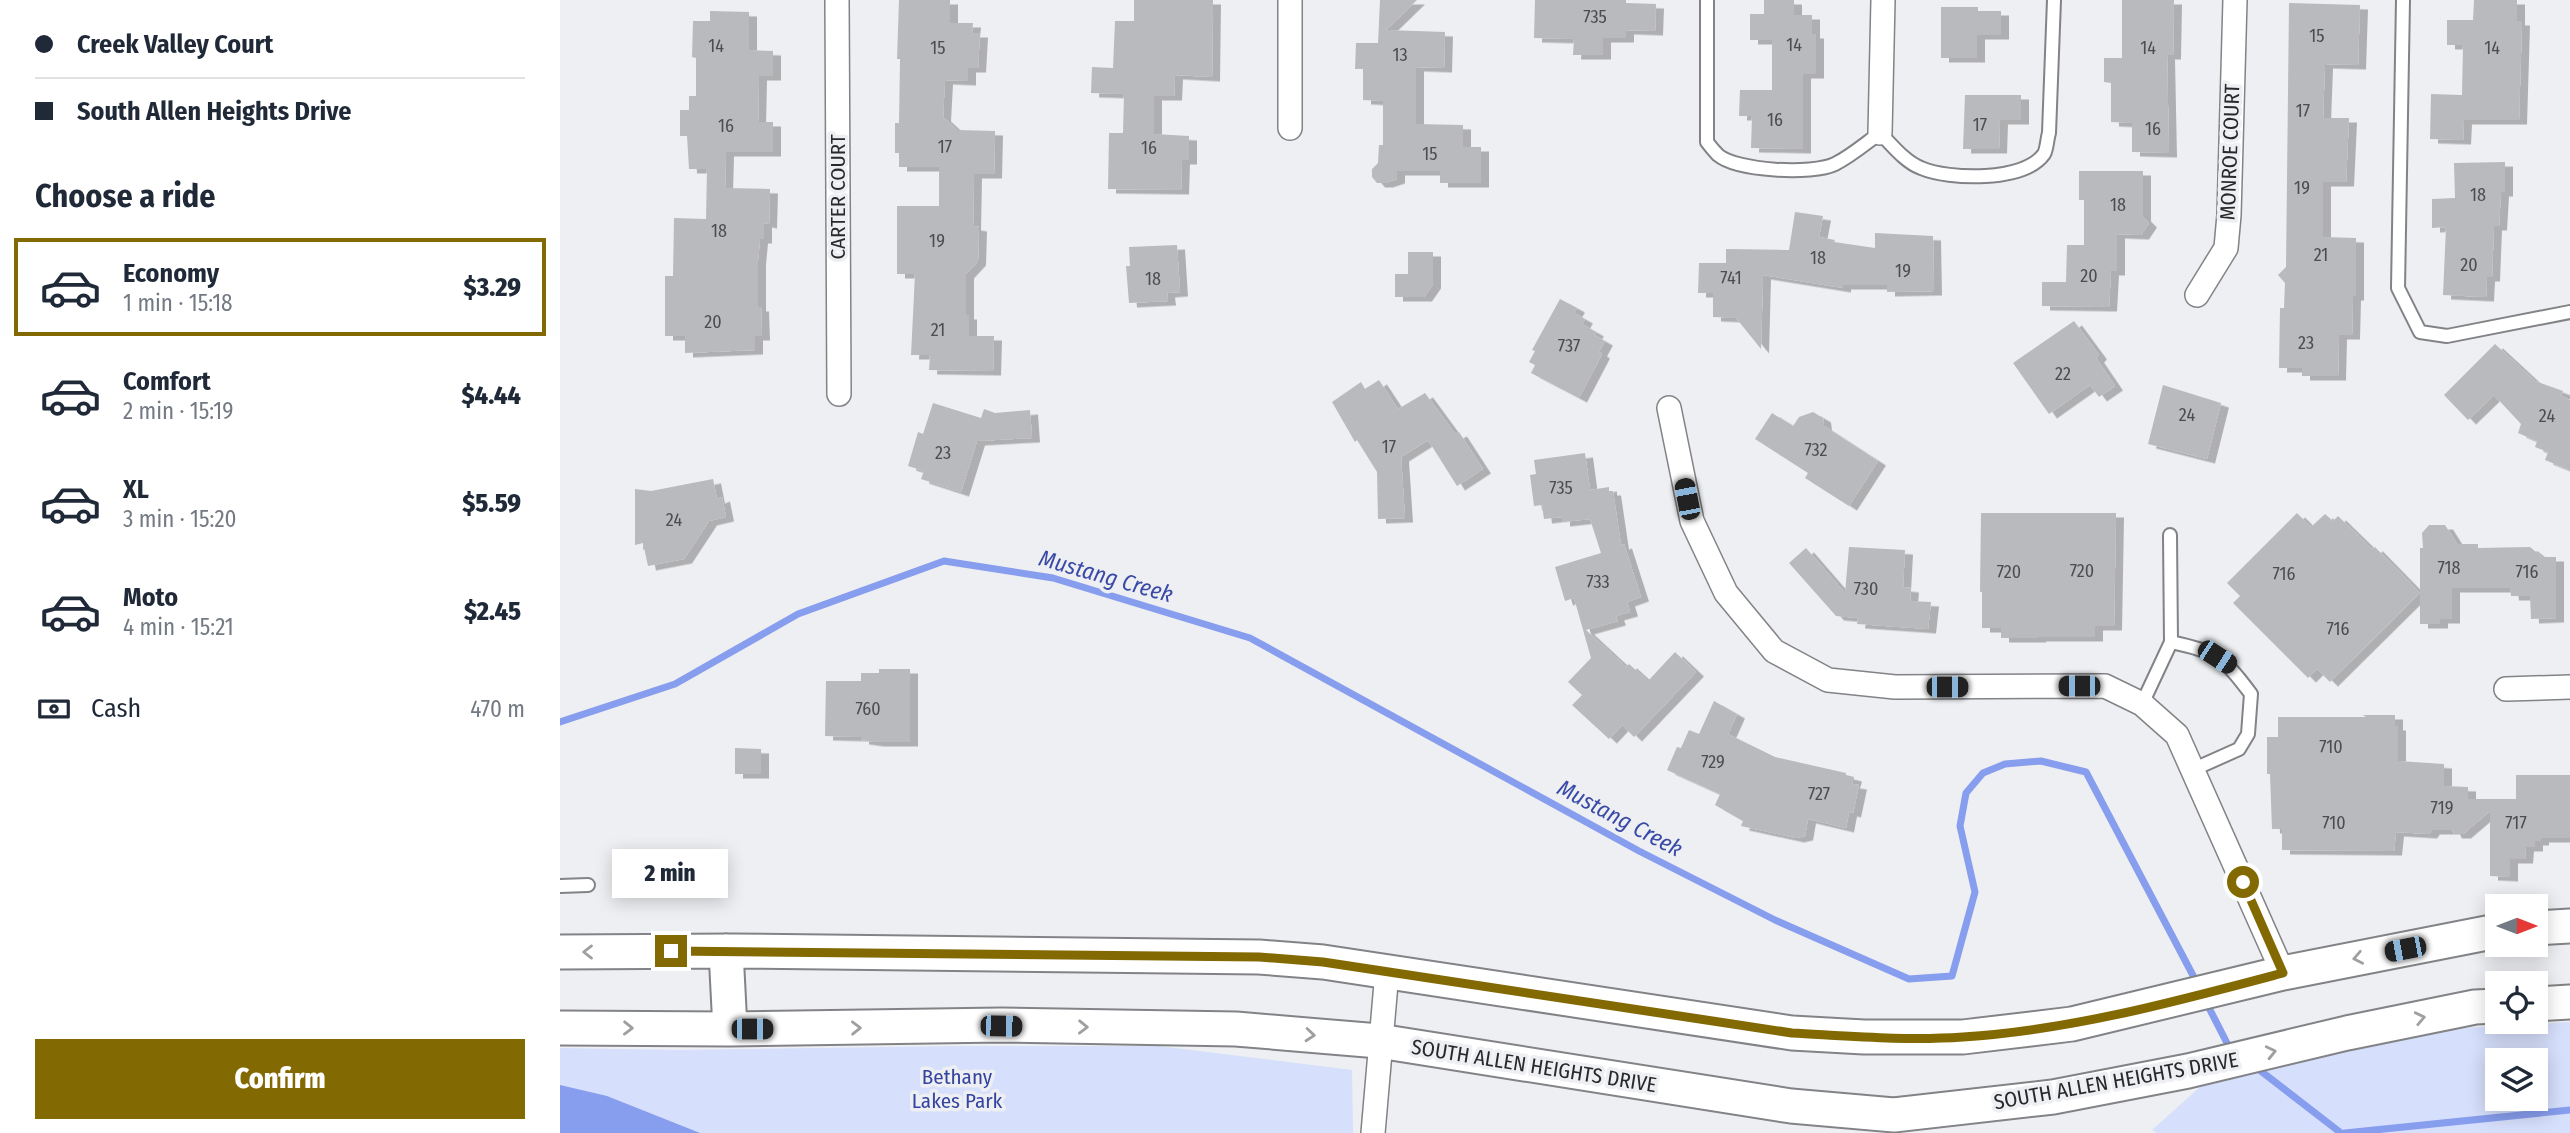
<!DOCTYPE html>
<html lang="en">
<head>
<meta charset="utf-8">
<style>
	body { margin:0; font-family:"Fira Sans Condensed",sans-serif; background:#f6f6f7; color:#1f2937; height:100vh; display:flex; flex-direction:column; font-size:26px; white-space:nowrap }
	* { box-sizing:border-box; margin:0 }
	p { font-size:23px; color:#747a83 }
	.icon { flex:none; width:38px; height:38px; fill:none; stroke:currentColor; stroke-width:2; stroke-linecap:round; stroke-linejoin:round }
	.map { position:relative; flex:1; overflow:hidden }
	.details { display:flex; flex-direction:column; background:#fff; width:560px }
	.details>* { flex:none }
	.guide { display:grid; align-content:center; height:154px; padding:0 35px; background:#fff }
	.needle { width:46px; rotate:90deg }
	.tools { position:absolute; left:1925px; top:894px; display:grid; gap:14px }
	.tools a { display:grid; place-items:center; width:63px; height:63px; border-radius:0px; background:#fff; box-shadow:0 4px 18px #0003; font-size:35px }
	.end { position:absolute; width:32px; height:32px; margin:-16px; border:9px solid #836902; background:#fff; box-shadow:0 0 0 4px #fff }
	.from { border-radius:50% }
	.bubble { position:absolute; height:49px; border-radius:0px; background:#fff; box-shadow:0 4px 18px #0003; font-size:23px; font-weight:800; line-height:49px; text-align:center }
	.car { position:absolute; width:21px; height:42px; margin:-21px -10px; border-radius:9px; box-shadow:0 0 5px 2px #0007; background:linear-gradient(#222 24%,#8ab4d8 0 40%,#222 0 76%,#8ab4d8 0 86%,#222 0) }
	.guide b { display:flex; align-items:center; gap:24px; height:66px; font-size:26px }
	.guide b+b { border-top:2px solid #e0e1e3 }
	.guide i { width:18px; height:18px; background:#1f2937 }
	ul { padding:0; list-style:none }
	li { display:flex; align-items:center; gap:21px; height:98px; margin:0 14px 10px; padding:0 21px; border:4px solid transparent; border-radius:0px }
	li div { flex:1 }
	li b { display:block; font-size:26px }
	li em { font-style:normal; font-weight:800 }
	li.on { border-color:#836902 }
	li>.icon { width:63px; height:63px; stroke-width:1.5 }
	h2 { padding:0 35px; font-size:32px; line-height:84px }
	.pay { display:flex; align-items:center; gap:18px; height:77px; padding:0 35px; font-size:26px }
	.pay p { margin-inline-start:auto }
	.primary-button { display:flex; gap:14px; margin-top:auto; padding:14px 35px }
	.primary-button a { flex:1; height:80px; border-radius:0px; background:#836902; color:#fff; font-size:28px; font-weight:800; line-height:80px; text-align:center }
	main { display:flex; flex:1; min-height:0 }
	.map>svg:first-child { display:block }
</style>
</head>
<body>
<main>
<section class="details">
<div class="guide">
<b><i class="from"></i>Creek Valley Court</b>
<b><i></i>South Allen Heights Drive</b>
</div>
<h2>Choose a ride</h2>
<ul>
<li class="on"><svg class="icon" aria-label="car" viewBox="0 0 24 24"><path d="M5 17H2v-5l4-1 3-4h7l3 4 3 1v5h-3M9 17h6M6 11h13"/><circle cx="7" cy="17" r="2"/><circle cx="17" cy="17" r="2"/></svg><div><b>Economy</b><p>1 min · 15:18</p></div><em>$3.29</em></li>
<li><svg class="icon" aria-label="car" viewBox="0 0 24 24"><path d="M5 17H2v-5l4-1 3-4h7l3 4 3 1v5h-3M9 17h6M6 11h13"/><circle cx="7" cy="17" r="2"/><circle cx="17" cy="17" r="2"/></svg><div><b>Comfort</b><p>2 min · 15:19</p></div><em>$4.44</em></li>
<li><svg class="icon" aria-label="car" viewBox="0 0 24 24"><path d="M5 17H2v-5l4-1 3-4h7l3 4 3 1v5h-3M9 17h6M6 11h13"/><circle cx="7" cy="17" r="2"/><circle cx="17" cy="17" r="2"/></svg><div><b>XL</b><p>3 min · 15:20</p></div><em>$5.59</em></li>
<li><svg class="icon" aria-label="car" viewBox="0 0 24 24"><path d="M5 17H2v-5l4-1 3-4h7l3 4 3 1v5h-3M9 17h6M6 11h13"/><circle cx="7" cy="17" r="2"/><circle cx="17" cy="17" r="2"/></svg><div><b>Moto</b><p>4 min · 15:21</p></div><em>$2.45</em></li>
</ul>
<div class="pay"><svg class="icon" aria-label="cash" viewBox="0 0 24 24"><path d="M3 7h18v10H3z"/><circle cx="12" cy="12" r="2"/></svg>Cash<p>470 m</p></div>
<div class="primary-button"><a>Confirm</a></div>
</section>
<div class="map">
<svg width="2010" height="1133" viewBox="0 0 2010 1133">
	<defs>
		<filter id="shadow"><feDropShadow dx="8" dy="4.5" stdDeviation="0" flood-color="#0004"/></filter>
	</defs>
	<rect width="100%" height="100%" fill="#eeeff2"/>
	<!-- green -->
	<path fill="#d6dffb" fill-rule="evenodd" d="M 2010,1022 L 2010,1133 L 1597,1133 L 1592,1130 L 1640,1087 L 1821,1038 L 1902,1028 ZM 1937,1060 L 1976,1060 L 1976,1099 L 1937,1099 Z
		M 399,1046 L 599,1046 L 792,1070 L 793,1133 L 0,1133 L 0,1048 L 120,1050 Z"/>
	<!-- water -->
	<path fill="#879ded" d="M 0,1085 L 47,1096 L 140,1133 L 0,1133 Z"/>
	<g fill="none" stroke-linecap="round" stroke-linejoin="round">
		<!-- stream -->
		<path stroke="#879ded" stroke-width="7" d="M 0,722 L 115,684 L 238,614 L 384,561 L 493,578 L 690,638 L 1079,851 L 1215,920 L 1349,979 L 1392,976 L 1415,892 L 1400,826 L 1406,793 L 1423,773 L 1445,764 L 1481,761 L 1526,772 L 1638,985
			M 1646,1002 L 1668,1045 L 1673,1049
			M 1693,1065 L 1781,1133
			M 1785,1133 L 2010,1110"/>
	</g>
	<!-- building -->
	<path fill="#b9babd" filter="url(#shadow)" d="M 339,0 L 390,0 L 390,23 L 413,23 L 412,33 L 420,33 L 418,68 L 408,68 L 408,81 L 385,80 L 383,117 L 397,130 L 435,131 L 434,174 L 414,174 L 413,226 L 419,227 L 418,261 L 406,274 L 406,315 L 409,315 L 409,336 L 434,336 L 433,371 L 369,370 L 370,355 L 351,355 L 355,274 L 337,274 L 337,206 L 379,206 L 379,167 L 339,167 L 339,153 L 335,153 L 335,123 L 339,123 L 340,59 L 337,59 Z
		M 574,0 L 653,0 L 652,77 L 615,75 L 614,96 L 594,96 L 594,134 L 629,136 L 629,160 L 622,160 L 621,190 L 548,189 L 549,133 L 563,133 L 564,94 L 531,93 L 532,67 L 553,68 L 555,21 L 574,21 Z
		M 820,0 L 857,0 L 826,30 L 885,32 L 884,68 L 856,67 L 856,124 L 903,125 L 903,147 L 921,147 L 921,183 L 880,183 L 880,171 L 837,171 L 837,179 L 825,183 L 817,183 L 812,177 L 812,169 L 818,163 L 819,145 L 823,145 L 823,101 L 803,100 L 803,69 L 795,69 L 796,43 L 818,43 Z
		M 975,0 L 1066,0 L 1066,3 L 1096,4 L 1095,31 L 1066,30 L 1066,38 L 1043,38 L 1043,55 L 1013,55 L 1014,39 L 974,38 Z
		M 1204,0 L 1234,0 L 1234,15 L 1252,15 L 1252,34 L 1256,34 L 1256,74 L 1243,74 L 1243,149 L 1191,148 L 1192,116 L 1179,116 L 1180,90 L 1212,90 L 1212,40 L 1190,40 L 1190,14 L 1204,14 Z
		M 1562,0 L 1614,0 L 1613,55 L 1607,55 L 1609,153 L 1572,152 L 1572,123 L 1551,122 L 1551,83 L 1544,82 L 1544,58 L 1562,58 Z
		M 1914,0 L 1957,0 L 1957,21 L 1962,21 L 1959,120 L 1904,120 L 1903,140 L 1870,139 L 1871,94 L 1902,95 L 1903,45 L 1887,45 L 1887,20 L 1913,20 Z
		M 1729,3 L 1800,5 L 1798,65 L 1765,64 L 1763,118 L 1789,118 L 1786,182 L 1763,182 L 1763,237 L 1796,238 L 1796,296 L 1793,296 L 1792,335 L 1779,335 L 1778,376 L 1742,376 L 1742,368 L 1719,368 L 1720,308 L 1724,308 L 1725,283 L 1718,275 L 1726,267 Z
		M 1381,7 L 1418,7 L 1418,11 L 1441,11 L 1441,35 L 1417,35 L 1417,58 L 1381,58 Z
		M 150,11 L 189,12 L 189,50 L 213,51 L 213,76 L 199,76 L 198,122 L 213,122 L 213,152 L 166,152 L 165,188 L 210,189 L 209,224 L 204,223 L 204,239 L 200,239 L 198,260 L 198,307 L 201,307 L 202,336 L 195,336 L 195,350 L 125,353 L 125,336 L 105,336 L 105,276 L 113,276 L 114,218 L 146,219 L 147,169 L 129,169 L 127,136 L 120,136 L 120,110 L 129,110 L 129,96 L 136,96 L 136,58 L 132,57 L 133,21 L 150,21 Z
		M 1405,95 L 1461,95 L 1461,120 L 1440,120 L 1439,149 L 1403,149 Z
		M 1945,162 L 1945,192 L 1941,192 L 1939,226 L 1934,226 L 1932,277 L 1927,277 L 1926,297 L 1883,295 L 1886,227 L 1872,228 L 1872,199 L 1895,198 L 1894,163 Z
		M 1519,171 L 1583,171 L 1583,217 L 1589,223 L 1581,235 L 1557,234 L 1557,271 L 1551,271 L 1549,307 L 1482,306 L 1482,282 L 1506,282 L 1507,245 L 1524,245 L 1524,200 L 1519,200 Z
		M 1235,212 L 1263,216 L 1259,237 L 1275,240 L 1274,242 L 1315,248 L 1315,233 L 1373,236 L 1374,291 L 1327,292 L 1327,285 L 1283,285 L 1283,288 L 1203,275 L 1201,349 L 1176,318 L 1153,317 L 1153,293 L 1138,293 L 1139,263 L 1166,263 L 1166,249 L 1229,250 Z
		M 617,245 L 620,292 L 607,293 L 608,301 L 569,303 L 566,266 L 570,266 L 569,247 Z
		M 848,252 L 873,252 L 873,284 L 864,297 L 835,297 L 835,274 L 848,274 Z
		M 1000,299 L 1017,308 L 1014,313 L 1025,319 L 1022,324 L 1036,332 L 1034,335 L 1045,341 L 1039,352 L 1042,354 L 1019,398 L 971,373 L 975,365 L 969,362 L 975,351 L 972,350 Z
		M 1514,321 L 1539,355 L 1536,358 L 1555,386 L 1539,397 L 1530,385 L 1489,414 L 1453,363 Z
		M 1935,344 L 1975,381 L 2003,391 L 2001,396 L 2010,400 L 2010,470 L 1985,460 L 1988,452 L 1975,447 L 1977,441 L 1958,433 L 1961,424 L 1934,395 L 1908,420 L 1884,395 Z
		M 819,380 L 838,409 L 865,393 L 895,434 L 899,432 L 923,469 L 897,486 L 868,440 L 841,457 L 845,518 L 818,519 L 817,472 L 797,440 L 795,442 L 772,402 L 801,382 L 805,389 Z
		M 1603,385 L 1661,403 L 1647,459 L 1588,444 Z
		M 373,403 L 421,418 L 424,409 L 435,413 L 470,410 L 472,438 L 417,441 L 401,492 L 361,479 L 364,471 L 348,466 L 358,432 L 363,434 Z
		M 1253,412 L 1263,418 L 1264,426 L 1318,461 L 1289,506 L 1245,478 L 1248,473 L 1195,439 L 1212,413 L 1233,426 L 1239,417 Z
		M 1025,453 L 1030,490 L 1049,487 L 1049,491 L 1053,491 L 1061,545 L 1064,544 L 1081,597 L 1067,602 L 1070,612 L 1056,616 L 1058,621 L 1026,630 L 1066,667 L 1069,664 L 1088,681 L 1115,652 L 1136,672 L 1074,737 L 1062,725 L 1049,739 L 1012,705 L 1022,695 L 1008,682 L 1031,658 L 1014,598 L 1005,601 L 995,567 L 1041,553 L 1030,519 L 1002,522 L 1002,517 L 984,519 L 982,505 L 974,506 L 970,475 L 976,474 L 974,460 Z
		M 153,479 L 157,499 L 162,497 L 166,517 L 149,521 L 124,559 L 88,566 L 83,543 L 75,545 L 75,489 L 91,491 Z
		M 1421,513 L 1556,513 L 1554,626 L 1535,626 L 1535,637 L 1478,637 L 1478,638 L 1441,638 L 1441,628 L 1422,628 L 1422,592 L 1420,592 Z
		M 1737,513 L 1751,527 L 1765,514 L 1773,521 L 1778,516 L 1812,549 L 1815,547 L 1860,593 L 1860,548 L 1863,548 L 1862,533 L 1869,525 L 1885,525 L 1897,544 L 1918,544 L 1918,548 L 1970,547 L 1982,557 L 1996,557 L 1996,618 L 1971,619 L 1970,596 L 1951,596 L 1950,588 L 1892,588 L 1892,619 L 1880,619 L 1880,624 L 1860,624 L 1860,593 L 1770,682 L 1757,669 L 1748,678 L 1673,603 L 1680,596 L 1667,583 Z
		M 1289,547 L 1345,550 L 1343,587 L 1351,588 L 1350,601 L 1371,602 L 1368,629 L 1297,624 L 1298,618 L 1276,616 L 1229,563 L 1246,548 L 1285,593 Z
		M 319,669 L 350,669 L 350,742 L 316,742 L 301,740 L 301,737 L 265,736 L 266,681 L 301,681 L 301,673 L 319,673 Z
		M 1154,701 L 1177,714 L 1168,734 L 1215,757 L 1286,773 L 1286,775 L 1294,777 L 1292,784 L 1299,785 L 1293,813 L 1289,812 L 1286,828 L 1248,819 L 1245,836 L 1236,838 L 1181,826 L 1183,821 L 1155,805 L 1160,794 L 1107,770 L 1117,747 L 1121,748 L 1129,730 L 1139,734 Z
		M 1803,715 L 1835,715 L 1835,726 L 1838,726 L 1838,761 L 1884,764 L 1884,786 L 1908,787 L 1908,799 L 1956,799 L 1956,775 L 2010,775 L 2010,838 L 1981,838 L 1981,841 L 1975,841 L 1975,847 L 1966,847 L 1965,859 L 1950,859 L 1950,877 L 1930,876 L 1930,811 L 1903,834 L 1894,834 L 1892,830 L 1872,830 L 1869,834 L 1836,832 L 1834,851 L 1722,850 L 1722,829 L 1712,829 L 1710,774 L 1707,774 L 1707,737 L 1718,737 L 1718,717 L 1806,717 Z
		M 175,748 L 201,749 L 201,774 L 175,774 Z"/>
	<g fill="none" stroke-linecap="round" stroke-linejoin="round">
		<defs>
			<path id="lane" d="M 1147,0 L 1147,142 C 1150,146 1154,151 1158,155 C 1177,171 1252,175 1275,164 C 1291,156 1306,143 1320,133 C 1332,145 1345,162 1361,168 C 1389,180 1464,182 1484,154 C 1487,149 1487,139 1489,133 L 1494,0
				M 1843,0 L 1838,288 L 1860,332 L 1887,336 L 2010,312
				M 1611,642 C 1657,652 1663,657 1691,694 L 1688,734 L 1679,749 L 1632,770
				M 1582,704 L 1611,642 L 1610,535
				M 0,886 L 28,885"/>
			<path id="street" d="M 277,0 L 279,394
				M 730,0 L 730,128
				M 1320,133 L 1323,0
				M 1637,295 L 1666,248 L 1669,215 L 1675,0
				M 1109,408 L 1132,521 L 1166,593 L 1214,651 L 1268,680 L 1335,687 L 1545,686 L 1582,704 L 1617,735 L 1723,973
				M 1946,689 L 2010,687
				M 813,1133 L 827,972"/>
			<path id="secondary" d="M 1976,928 L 2010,926
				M 166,951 L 170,1029
				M 0,952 L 174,951 L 699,957 L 763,962 L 1232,1033 L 1304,1037 L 1403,1037 L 1512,1024 L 1723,973 L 1937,931
				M 1976,1004 L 2010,1002
				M 0,1028 L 170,1029 L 441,1025 L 676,1029 L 819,1041 L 1231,1106 L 1334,1115 L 1493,1097 L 1628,1071 L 1787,1033 L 1915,1007 L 1937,1006"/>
		</defs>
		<!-- lane casing -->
		<use href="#lane" stroke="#828386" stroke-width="16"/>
		<!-- street casing -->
		<use href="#street" stroke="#828386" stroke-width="26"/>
		<!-- secondary casing -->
		<use href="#secondary" stroke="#828386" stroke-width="37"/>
		<!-- lane -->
		<use href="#lane" stroke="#fff" stroke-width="12"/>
		<!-- street -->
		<use href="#street" stroke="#fff" stroke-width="23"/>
		<!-- secondary -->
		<use href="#secondary" stroke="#fff" stroke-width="33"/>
	</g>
	<!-- one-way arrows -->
	<defs><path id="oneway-chevron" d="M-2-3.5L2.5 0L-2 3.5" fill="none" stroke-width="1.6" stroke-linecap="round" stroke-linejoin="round" transform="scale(1.75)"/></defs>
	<g stroke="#9e9f9f">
		<use href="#oneway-chevron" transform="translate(28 952) rotate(180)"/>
		<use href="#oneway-chevron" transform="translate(1798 958) rotate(169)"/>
		<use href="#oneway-chevron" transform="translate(1860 1018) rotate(-12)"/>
		<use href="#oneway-chevron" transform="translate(523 1027) rotate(1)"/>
		<use href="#oneway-chevron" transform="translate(68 1028) rotate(1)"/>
		<use href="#oneway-chevron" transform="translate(296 1028) rotate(-1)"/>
		<use href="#oneway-chevron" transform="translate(750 1035) rotate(5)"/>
		<use href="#oneway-chevron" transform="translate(1711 1052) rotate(-13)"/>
	</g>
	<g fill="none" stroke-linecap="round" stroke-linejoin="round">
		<!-- route -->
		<path stroke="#836902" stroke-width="9" d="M 111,951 L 699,957 L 763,962 L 1232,1033 C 1289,1036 1346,1041 1403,1037 C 1512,1030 1618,1001 1723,973 L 1683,882"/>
	</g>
	<g text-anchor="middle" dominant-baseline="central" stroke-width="7" stroke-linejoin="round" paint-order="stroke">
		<!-- number labels -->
		<g font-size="18" fill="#4c4d4f">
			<text x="1035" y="17">735</text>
			<text x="1757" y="36">15</text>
			<text x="1234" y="45">14</text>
			<text x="156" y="46">14</text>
			<text x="378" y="48">15</text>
			<text x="1588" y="48">14</text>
			<text x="1932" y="48">14</text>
			<text x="840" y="55">13</text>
			<text x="1743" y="111">17</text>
			<text x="1215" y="120">16</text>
			<text x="1420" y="125">17</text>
			<text x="166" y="126">16</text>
			<text x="1593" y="129">16</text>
			<text x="385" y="147">17</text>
			<text x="589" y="148">16</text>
			<text x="870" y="154">15</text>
			<text x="1742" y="188">19</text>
			<text x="1918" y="195">18</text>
			<text x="1558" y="205">18</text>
			<text x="159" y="231">18</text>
			<text x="377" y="241">19</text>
			<text x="1761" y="255">21</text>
			<text x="1258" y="258">18</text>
			<text x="1909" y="265">20</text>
			<text x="1343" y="271">19</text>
			<text x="1529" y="276">20</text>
			<text x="1171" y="278">741</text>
			<text x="593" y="279">18</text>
			<text x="153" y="322">20</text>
			<text x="378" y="330">21</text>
			<text x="1746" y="343">23</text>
			<text x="1009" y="346">737</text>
			<text x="1503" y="374">22</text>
			<text x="1627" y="415">24</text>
			<text x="1987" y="416">24</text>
			<text x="829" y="447">17</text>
			<text x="1256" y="450">732</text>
			<text x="383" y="453">23</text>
			<text x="1001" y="488">735</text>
			<text x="114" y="520">24</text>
			<text x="1889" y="568">718</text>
			<text x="1522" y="571">720</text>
			<text x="1449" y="572">720</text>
			<text x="1967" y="572">716</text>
			<text x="1724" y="574">716</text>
			<text x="1038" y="582">733</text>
			<text x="1306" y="589">730</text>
			<text x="1778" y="629">716</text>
			<text x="308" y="709">760</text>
			<text x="1771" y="747">710</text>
			<text x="1153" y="762">729</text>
			<text x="1259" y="794">727</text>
			<text x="1882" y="808">719</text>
			<text x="1774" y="823">710</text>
			<text x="1956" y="823">717</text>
		</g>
		<!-- street labels -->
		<g font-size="21" fill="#28292a" stroke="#eeeff2">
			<text transform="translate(1670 152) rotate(-88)">MONROE COURT</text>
			<text transform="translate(278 197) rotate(-90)">CARTER COURT</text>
			<text transform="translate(974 1066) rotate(9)">SOUTH ALLEN HEIGHTS DRIVE</text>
			<text transform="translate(1556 1081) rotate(-10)">SOUTH ALLEN HEIGHTS DRIVE</text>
		</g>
		<!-- park labels -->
		<g font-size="21" fill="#3444a0" stroke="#eeeff2">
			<text x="397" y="1077">Bethany<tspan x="397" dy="24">Lakes Park</tspan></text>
		</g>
		<!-- water labels -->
		<g font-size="23" font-style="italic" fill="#394aa7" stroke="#eeeff2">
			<text transform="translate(546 576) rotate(16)">Mustang Creek</text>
			<text transform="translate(1060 818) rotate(28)">Mustang Creek</text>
		</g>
	</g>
</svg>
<div class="tools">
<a><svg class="needle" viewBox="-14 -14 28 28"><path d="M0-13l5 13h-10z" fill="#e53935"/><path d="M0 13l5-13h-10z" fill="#747a83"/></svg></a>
<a><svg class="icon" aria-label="locate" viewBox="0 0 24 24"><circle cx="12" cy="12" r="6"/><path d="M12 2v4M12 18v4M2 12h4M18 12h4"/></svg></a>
<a><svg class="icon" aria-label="layers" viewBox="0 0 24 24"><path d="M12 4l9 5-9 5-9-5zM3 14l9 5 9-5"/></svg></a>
</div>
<i class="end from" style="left:1683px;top:882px"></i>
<i class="end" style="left:111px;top:951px"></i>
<div class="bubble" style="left:52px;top:849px;width:116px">2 min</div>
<i class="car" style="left:1127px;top:499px;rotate:349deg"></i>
<i class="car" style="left:1657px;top:657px;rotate:123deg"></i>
<i class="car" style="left:1519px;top:686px;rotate:270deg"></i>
<i class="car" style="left:1387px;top:687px;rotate:90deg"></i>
<i class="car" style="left:1845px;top:949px;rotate:259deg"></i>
<i class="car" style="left:441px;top:1026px;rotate:91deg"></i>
<i class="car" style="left:192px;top:1029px;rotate:90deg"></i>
</div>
</main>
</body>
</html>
